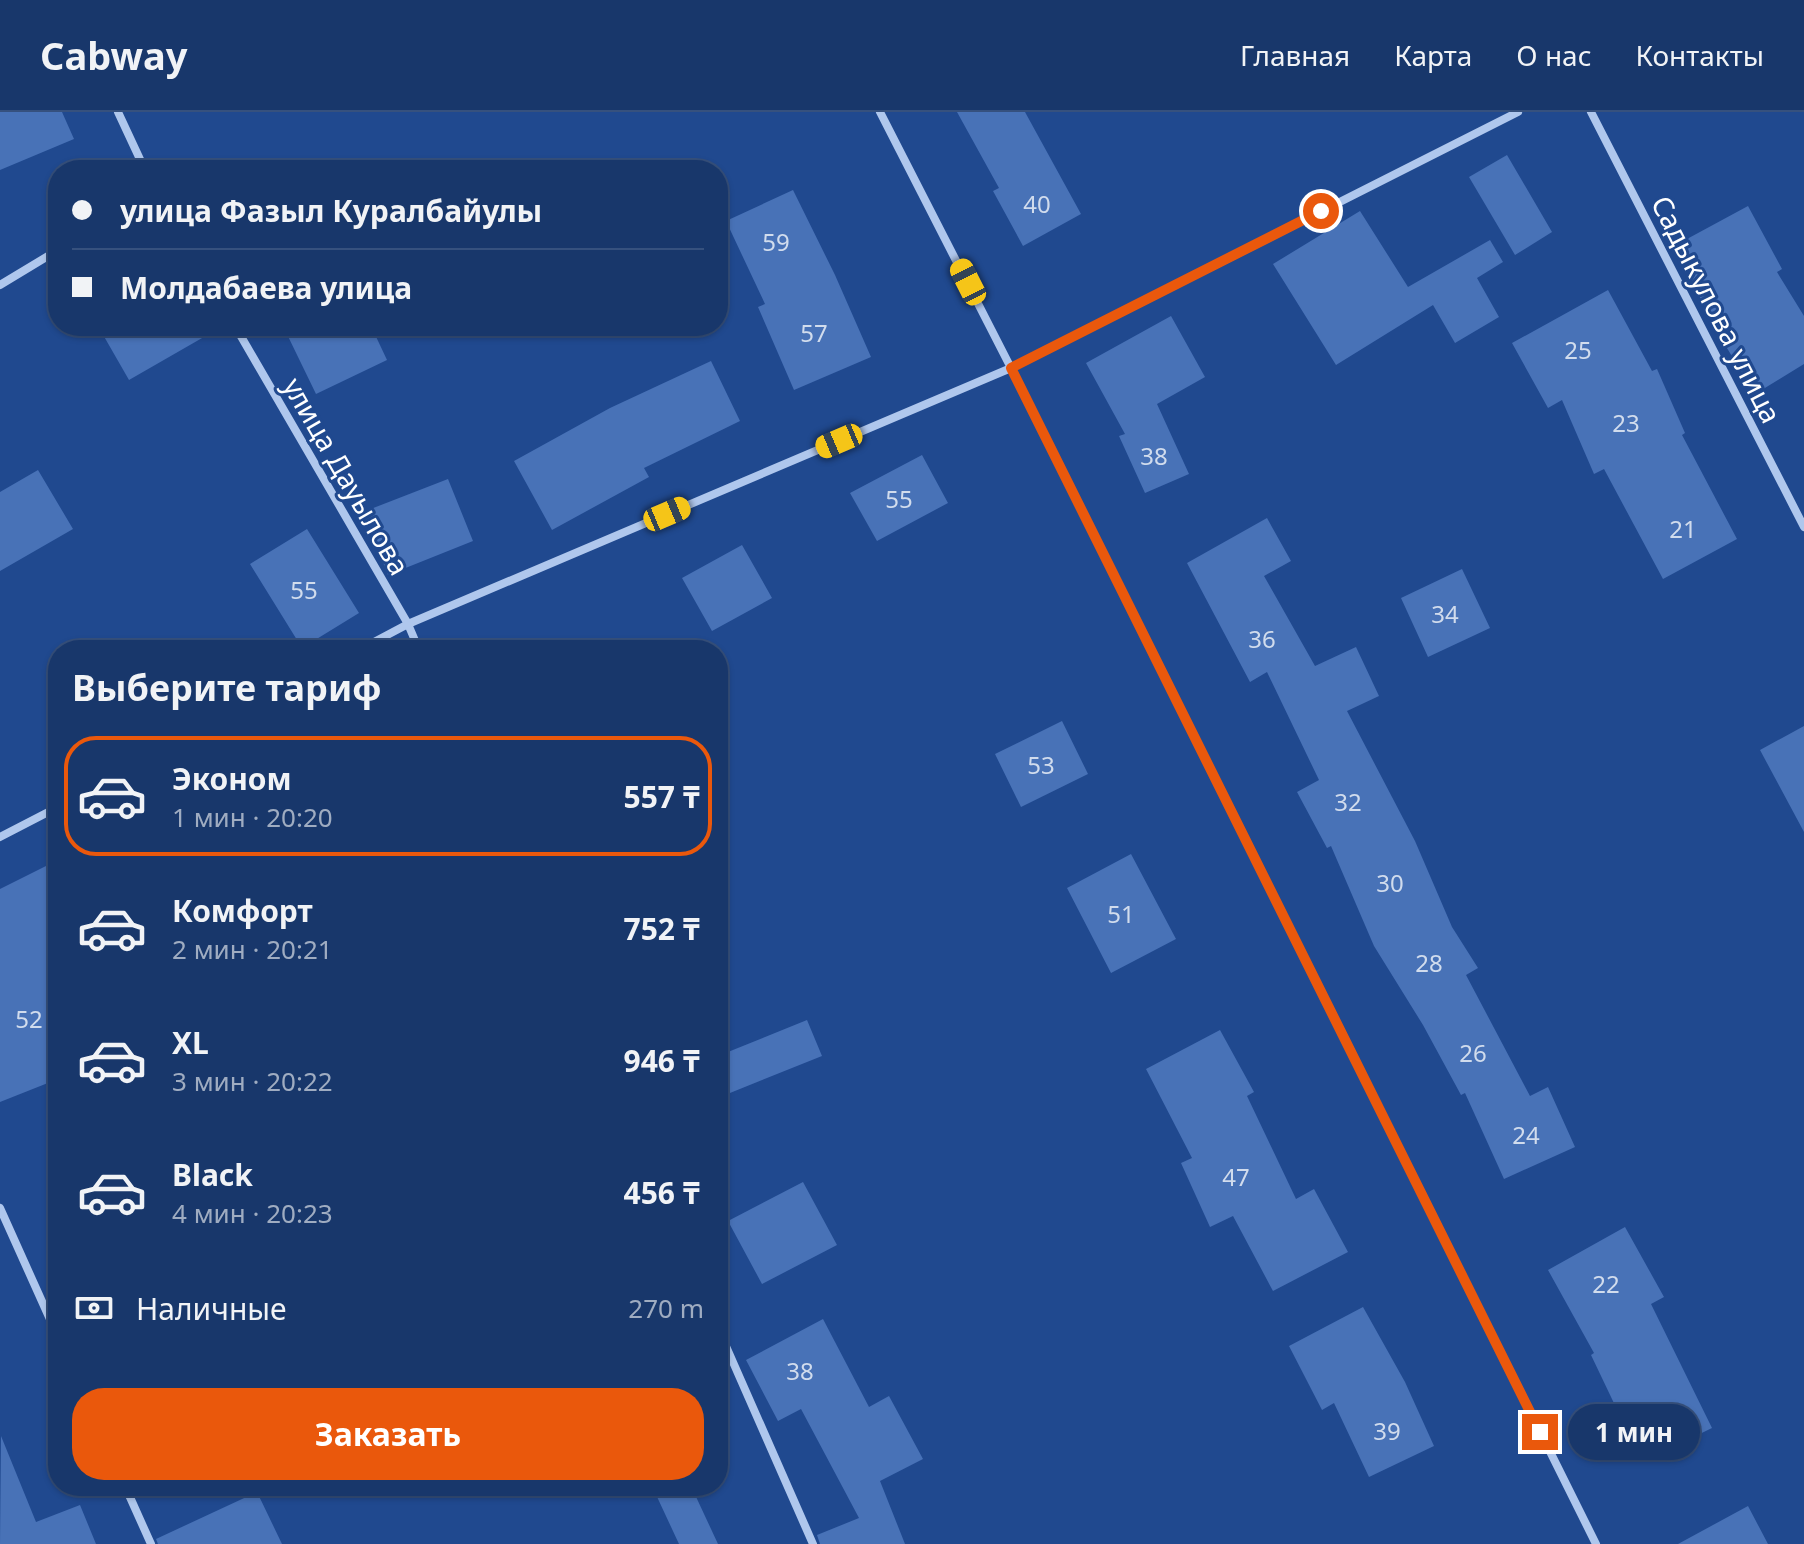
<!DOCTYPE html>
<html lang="ru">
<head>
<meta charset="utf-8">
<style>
	body { margin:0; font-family:"Noto Sans",sans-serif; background:#213f71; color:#f1f3f6; height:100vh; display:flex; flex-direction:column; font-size:30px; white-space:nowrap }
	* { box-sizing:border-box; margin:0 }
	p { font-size:26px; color:#9facc1 }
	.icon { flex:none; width:44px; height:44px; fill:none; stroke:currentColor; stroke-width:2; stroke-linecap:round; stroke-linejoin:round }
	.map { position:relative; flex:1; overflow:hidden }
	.details { position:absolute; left:48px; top:528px; width:680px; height:856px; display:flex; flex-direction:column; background:#18376b; border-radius:32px; box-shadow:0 2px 6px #0004,0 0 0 2px #36517e }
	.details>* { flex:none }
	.guide { position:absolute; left:48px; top:48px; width:680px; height:176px; border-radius:32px; box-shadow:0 2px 6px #0004,0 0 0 2px #36517e; display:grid; align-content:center; height:176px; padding:0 24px; background:#18376b }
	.end { position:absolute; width:36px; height:36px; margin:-18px; border:10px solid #ea580c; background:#fff; box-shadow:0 0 0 4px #fff }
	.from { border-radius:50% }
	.bubble { position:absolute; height:56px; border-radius:28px; background:#18376b; box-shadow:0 2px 6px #0004,0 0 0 2px #36517e; font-size:26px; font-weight:700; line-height:56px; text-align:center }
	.car { position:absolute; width:24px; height:48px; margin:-24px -12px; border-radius:10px; box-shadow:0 0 6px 2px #0007; background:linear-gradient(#f5c518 24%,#345 0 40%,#f5c518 0 76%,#345 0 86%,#f5c518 0) }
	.guide b { display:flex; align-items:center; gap:28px; height:76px; font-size:30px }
	.guide b+b { border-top:2px solid #36517e }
	.guide i { width:20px; height:20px; background:#f1f3f6 }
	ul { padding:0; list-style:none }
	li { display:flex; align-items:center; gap:24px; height:120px; margin:0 16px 12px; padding:0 8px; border:4px solid transparent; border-radius:32px }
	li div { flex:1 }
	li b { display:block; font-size:30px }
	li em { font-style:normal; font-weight:700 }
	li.on { border-color:#ea580c }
	li>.icon { width:72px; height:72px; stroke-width:1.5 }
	h2 { padding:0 24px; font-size:36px; line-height:96px }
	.pay { display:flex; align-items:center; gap:20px; height:88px; padding:0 24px; font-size:30px }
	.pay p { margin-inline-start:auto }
	.action { display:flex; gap:16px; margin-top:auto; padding:16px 24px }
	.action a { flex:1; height:92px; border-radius:32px; background:#ea580c; color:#fff; font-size:32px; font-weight:700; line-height:92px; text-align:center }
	header { display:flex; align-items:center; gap:48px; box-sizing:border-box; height:112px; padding:0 40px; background:#18376b; border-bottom:2px solid #36517e }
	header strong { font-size:38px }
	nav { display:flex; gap:44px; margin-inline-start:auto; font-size:28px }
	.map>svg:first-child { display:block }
</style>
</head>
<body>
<header>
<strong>Cabway</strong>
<nav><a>Главная</a><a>Карта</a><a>О нас</a><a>Контакты</a></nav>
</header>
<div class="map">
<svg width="1804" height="1432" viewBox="0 0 1804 1432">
	<rect width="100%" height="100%" fill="#20498f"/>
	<!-- building -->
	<path fill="#4872b7" d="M 0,0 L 62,0 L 74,27 L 0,58 Z
		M 957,0 L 1025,0 L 1081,102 L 1023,134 L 993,79 L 999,76 Z
		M 1507,43 L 1552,120 L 1515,143 L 1469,65 Z
		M 793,78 L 835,163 L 871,245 L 794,278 L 758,195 L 765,192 L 726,109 Z
		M 1748,94 L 1782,157 L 1777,160 L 1804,204 L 1804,252 L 1755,282 L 1719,223 L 1674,134 Z
		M 1360,99 L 1408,175 L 1490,128 L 1503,150 L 1477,166 L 1499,205 L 1455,231 L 1433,193 L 1336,253 L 1273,152 Z
		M 1608,178 L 1652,259 L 1657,257 L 1685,321 L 1682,323 L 1737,427 L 1663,467 L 1604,357 L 1594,362 L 1562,288 L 1548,296 L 1512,231 Z
		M 1171,204 L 1205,265 L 1157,292 L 1189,362 L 1145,381 L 1119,324 L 1125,322 L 1086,251 Z
		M 98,214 L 223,214 L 129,268 Z
		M 283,214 L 371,214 L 387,248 L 316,282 Z
		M 711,249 L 740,309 L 644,356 L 649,365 L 552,418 L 514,349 L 610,296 Z
		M 922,343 L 948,391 L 877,429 L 850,381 Z
		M 38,358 L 73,417 L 0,459 L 0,380 Z
		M 448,367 L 473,429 L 388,463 L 363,400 Z
		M 1267,406 L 1291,449 L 1264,464 L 1315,554 L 1356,535 L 1379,584 L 1347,599 L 1415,729 L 1452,815 L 1478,856 L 1466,863 L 1530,984 L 1548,975 L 1575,1035 L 1504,1067 L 1465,981 L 1461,983 L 1423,913 L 1374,834 L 1331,734 L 1327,736 L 1297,680 L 1319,668 L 1267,560 L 1250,570 L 1187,451 Z
		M 307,417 L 359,501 L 302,536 L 250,452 Z
		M 742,433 L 772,486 L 712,519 L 682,466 Z
		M 1462,457 L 1490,516 L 1428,545 L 1401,486 Z
		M 1062,609 L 1088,662 L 1021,695 L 995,642 Z
		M 1804,614 L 1804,720 L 1760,638 Z
		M 1131,742 L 1176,827 L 1111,861 L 1067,776 Z
		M 58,748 L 58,800 L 46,806 L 58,835 L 58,967 L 0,990 L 0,777 Z
		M 807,908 L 822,944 L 725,983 L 718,966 L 718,944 Z
		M 1220,918 L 1254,980 L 1247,984 L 1296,1087 L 1314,1077 L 1348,1140 L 1273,1179 L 1233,1104 L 1210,1115 L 1181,1051 L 1192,1046 L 1146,957 Z
		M 803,1070 L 837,1133 L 762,1172 L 728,1109 Z
		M 1625,1115 L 1664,1185 L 1651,1192 L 1712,1316 L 1642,1350 L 1591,1243 L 1594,1241 L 1548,1158 Z
		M 1363,1195 L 1405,1270 L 1434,1334 L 1369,1365 L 1334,1291 L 1322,1298 L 1289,1234 Z
		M 823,1207 L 869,1295 L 889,1284 L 923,1347 L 880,1369 L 905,1432 L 820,1432 L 817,1423 L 859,1406 L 801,1297 L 778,1309 L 746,1248 Z
		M 1,1324 L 36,1410 L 80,1393 L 96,1432 L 0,1432 Z
		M 652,1374 L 691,1374 L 718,1432 L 679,1432 Z
		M 257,1380 L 282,1432 L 158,1432 L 156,1427 Z
		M 1748,1394 L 1768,1432 L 1678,1432 Z"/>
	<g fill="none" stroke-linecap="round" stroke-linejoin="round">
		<!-- minor -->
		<path stroke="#afc7ed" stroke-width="8" d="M 118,0 L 145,58
			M 880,0 L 1011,256 L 1596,1432
			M 1591,0 L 1804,415
			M 0,173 L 58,138
			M 235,214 L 408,512 L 419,538
			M 359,538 L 408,512 L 1011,256 L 1518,0
			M 0,725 L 58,695
			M 0,1096 L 58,1225
			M 718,1216 L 813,1432
			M 125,1374 L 151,1432"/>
	</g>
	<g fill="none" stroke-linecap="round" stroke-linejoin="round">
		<!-- route -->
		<path stroke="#ea580c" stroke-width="10" d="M 1321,99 L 1011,256 L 1540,1320"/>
	</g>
	<g text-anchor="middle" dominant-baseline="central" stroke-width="6" stroke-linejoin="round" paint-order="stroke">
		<!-- number labels -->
		<g font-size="24" fill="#d1dced">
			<text x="1037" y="91">40</text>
			<text x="776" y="129">59</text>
			<text x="814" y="220">57</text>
			<text x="1578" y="237">25</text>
			<text x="1626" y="310">23</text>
			<text x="1154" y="343">38</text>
			<text x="899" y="386">55</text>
			<text x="1683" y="416">21</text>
			<text x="304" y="477">55</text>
			<text x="1445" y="501">34</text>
			<text x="1262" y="526">36</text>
			<text x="1041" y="652">53</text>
			<text x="1348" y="689">32</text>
			<text x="1390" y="770">30</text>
			<text x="1121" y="801">51</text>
			<text x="1429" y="850">28</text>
			<text x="29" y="906">52</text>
			<text x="1473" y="940">26</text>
			<text x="1526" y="1022">24</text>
			<text x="1236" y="1064">47</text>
			<text x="1606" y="1171">22</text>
			<text x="800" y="1258">38</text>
			<text x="1387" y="1318">39</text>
		</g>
		<!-- street labels -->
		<g font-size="28" fill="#fff" stroke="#20498f">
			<text transform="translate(1717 197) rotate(63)">Садыкулова улица</text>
			<text transform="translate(347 364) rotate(60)">улица Дауылова</text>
		</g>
	</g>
</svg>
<i class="end from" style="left:1321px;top:99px"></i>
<i class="end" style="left:1540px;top:1320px"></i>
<div class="bubble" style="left:1568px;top:1292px;width:132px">1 мин</div>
<i class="car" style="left:968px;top:170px;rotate:333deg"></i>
<i class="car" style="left:839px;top:329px;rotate:247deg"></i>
<i class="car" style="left:667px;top:402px;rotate:67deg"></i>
<div class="guide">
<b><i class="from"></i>улица Фазыл Куралбайулы</b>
<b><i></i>Молдабаева улица</b>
</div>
<section class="details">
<h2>Выберите тариф</h2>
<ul>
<li class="on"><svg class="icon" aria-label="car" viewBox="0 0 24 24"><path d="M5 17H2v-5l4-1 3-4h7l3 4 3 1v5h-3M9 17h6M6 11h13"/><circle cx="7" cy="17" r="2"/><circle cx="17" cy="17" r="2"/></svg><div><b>Эконом</b><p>1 мин · 20:20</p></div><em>557 ₸</em></li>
<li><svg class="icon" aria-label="car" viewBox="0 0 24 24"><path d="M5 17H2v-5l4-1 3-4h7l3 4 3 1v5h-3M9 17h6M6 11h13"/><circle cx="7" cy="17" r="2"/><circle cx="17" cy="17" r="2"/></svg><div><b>Комфорт</b><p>2 мин · 20:21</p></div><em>752 ₸</em></li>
<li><svg class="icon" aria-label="car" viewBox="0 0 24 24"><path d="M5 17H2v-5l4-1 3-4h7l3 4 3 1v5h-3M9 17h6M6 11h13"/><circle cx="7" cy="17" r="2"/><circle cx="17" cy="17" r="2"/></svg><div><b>XL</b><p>3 мин · 20:22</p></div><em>946 ₸</em></li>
<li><svg class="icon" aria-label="car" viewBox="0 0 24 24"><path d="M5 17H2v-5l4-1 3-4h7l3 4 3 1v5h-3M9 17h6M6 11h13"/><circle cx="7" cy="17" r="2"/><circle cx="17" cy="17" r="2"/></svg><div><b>Black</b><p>4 мин · 20:23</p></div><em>456 ₸</em></li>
</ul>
<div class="pay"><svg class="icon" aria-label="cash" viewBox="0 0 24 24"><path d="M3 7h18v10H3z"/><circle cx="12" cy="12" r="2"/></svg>Наличные<p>270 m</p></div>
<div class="action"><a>Заказать</a></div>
</section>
</div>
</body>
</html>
